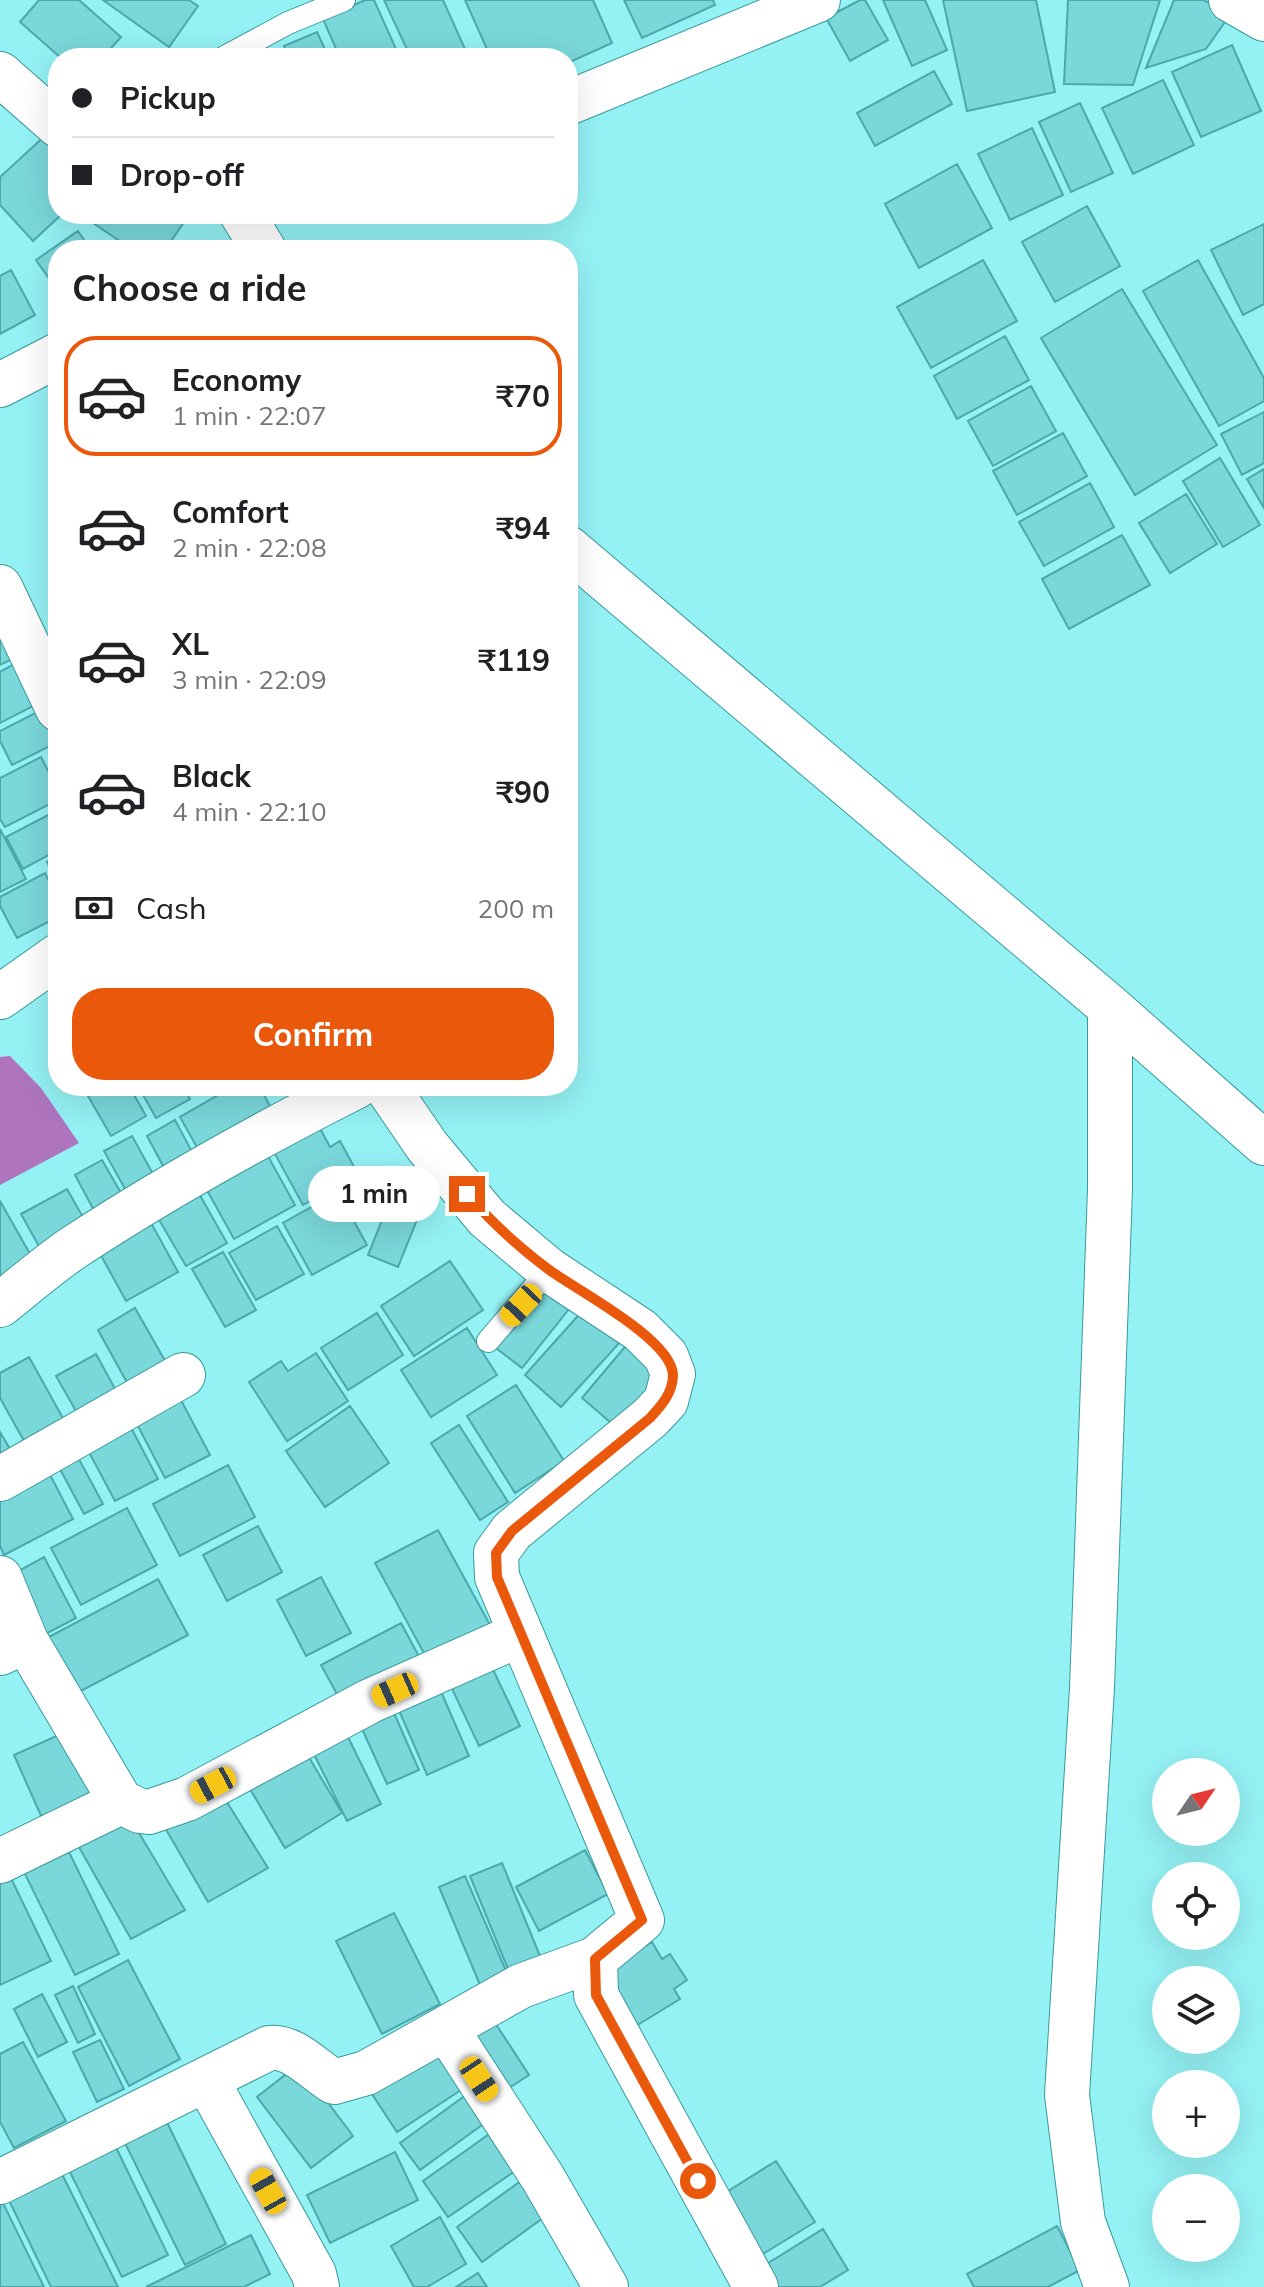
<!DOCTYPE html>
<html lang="en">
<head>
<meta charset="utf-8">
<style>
	body { margin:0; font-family:Mulish,sans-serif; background:#f2f2f2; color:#202124; height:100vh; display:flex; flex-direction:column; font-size:30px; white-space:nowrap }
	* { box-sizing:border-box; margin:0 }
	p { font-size:26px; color:#757577 }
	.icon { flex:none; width:44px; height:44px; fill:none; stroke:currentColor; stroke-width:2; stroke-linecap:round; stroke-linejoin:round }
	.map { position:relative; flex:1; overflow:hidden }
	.drawer { position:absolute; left:48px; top:240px; width:530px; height:856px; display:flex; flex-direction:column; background:#fff; border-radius:32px; box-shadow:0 8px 32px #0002 }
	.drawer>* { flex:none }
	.top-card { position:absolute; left:48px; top:48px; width:530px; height:176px; border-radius:32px; box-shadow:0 8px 32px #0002; display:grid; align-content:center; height:176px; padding:0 24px; background:#fff }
	.needle { width:52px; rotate:55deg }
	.tools { position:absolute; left:1152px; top:1758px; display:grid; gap:16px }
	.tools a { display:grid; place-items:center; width:88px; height:88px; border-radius:50%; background:#fff; box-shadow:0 8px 32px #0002; font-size:40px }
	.end { position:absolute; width:36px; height:36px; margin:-18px; border:10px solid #ea580c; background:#fff; box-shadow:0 0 0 4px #fff }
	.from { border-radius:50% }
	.bubble { position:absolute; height:56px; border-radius:28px; background:#fff; box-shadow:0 8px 32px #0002; font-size:26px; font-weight:700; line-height:56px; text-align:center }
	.car { position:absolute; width:24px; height:48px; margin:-24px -12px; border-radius:10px; box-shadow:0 0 6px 2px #0007; background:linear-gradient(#f5c518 24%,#345 0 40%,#f5c518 0 76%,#345 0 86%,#f5c518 0) }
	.top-card b { display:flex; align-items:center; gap:28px; height:76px; font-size:30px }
	.top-card b+b { border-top:2px solid #e0e0e0 }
	.top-card i { width:20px; height:20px; background:#202124 }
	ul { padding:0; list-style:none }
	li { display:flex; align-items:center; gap:24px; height:120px; margin:0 16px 12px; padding:0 8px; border:4px solid transparent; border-radius:32px }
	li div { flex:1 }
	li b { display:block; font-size:30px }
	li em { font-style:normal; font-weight:700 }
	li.active { border-color:#ea580c }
	li>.icon { width:72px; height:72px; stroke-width:1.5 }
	h2 { padding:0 24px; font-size:36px; line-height:96px }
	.pay { display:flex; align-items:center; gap:20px; height:88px; padding:0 24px; font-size:30px }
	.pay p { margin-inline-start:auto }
	.cta { display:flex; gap:16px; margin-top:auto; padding:16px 24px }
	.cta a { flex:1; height:92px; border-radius:32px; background:#ea580c; color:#fff; font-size:32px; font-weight:700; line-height:92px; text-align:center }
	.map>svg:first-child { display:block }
</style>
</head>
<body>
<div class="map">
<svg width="1264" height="2287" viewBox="0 0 1264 2287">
	<rect width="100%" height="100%" fill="#94f1f4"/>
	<!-- water -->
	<path fill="#ae75be" d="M 10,1056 L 41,1088 L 79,1143 L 0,1185 L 0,1057 Z"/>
	<!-- building -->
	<path fill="#7ad7da" stroke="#4ba9ac" stroke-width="2" d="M 39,0 L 79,0 L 121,37 L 102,58 L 61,58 L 20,22 Z
		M 103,0 L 189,0 L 198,6 L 169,47 Z
		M 365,0 L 374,0 L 400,58 L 340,58 L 323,19 Z
		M 384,0 L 443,0 L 469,58 L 411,58 Z
		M 465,0 L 593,0 L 612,43 L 568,63 L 568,58 L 491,58 Z
		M 624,0 L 713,0 L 715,5 L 642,38 Z
		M 860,0 L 865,0 L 888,40 L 850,61 L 826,18 Z
		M 883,0 L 925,0 L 947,50 L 912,66 Z
		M 943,0 L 1036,0 L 1055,92 L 967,111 Z
		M 1068,0 L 1160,0 L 1133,85 L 1064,84 Z
		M 1174,0 L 1203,0 L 1232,12 L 1206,49 L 1146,68 Z
		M 317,32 L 329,58 L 289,58 L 284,46 Z
		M 1232,45 L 1261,111 L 1201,137 L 1172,72 Z
		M 934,71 L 952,104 L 875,146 L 857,113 Z
		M 1163,80 L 1194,145 L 1133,174 L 1102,108 Z
		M 1080,103 L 1113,173 L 1071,192 L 1039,122 Z
		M 1032,128 L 1063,195 L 1010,220 L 978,154 Z
		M 47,134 L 58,145 L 58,214 L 62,214 L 33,241 L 0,205 L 0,177 Z
		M 957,164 L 992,228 L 919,268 L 885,204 Z
		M 1087,206 L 1120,266 L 1055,302 L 1022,242 Z
		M 99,214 L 172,214 L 184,222 L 165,250 L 133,250 L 93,223 Z
		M 1264,224 L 1264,304 L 1243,315 L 1211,250 Z
		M 78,231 L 91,250 L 58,250 L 58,291 L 36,260 Z
		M 983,260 L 1017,321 L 931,368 L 897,307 Z
		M 1198,260 L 1264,378 L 1264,401 L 1219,426 L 1143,291 Z
		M 11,270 L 35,315 L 0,334 L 0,276 Z
		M 1122,289 L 1217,445 L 1135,495 L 1041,338 Z
		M 1005,336 L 1029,380 L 957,419 L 934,376 Z
		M 1031,386 L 1056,431 L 993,466 L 968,421 Z
		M 1264,412 L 1264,463 L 1242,475 L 1221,434 Z
		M 1063,433 L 1087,476 L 1017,515 L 993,471 Z
		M 1220,458 L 1260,525 L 1223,547 L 1183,481 Z
		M 1264,469 L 1264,508 L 1247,479 Z
		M 1090,483 L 1114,527 L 1044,566 L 1019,522 Z
		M 1186,494 L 1217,544 L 1170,573 L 1139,523 Z
		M 1122,535 L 1150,585 L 1069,629 L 1042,579 Z
		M 0,633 L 14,658 L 0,665 Z
		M 16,663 L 37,704 L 0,723 L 0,672 Z
		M 45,708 L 58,731 L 58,742 L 12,765 L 0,741 L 0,731 Z
		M 41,757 L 58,790 L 58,800 L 5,827 L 0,819 L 0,778 Z
		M 58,810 L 58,850 L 23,869 L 6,837 Z
		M 0,829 L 26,879 L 0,892 Z
		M 58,857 L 58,883 L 47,862 Z
		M 45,873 L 58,899 L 58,917 L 17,938 L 0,906 L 0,897 Z
		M 89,1086 L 129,1086 L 146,1116 L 111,1136 L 84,1089 Z
		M 138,1086 L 183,1086 L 190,1099 L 156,1118 Z
		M 234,1086 L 259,1086 L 277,1119 L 204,1160 L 180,1117 Z
		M 315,1119 L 330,1147 L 340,1141 L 358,1174 L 303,1205 L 270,1145 Z
		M 175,1120 L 197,1161 L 169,1177 L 147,1136 Z
		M 132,1136 L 158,1183 L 130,1198 L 104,1151 Z
		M 264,1149 L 295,1205 L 234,1239 L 203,1183 Z
		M 102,1160 L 125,1200 L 97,1216 L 75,1175 Z
		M 67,1189 L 92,1233 L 46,1259 L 21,1214 Z
		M 197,1190 L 227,1243 L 186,1266 L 155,1213 Z
		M 338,1192 L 367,1245 L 312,1275 L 283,1223 Z
		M 393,1193 L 423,1205 L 398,1267 L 368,1255 Z
		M 0,1201 L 34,1261 L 0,1281 Z
		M 144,1210 L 178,1272 L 126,1301 L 92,1239 Z
		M 277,1226 L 304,1274 L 256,1300 L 229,1253 Z
		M 223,1252 L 256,1310 L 225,1327 L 192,1269 Z
		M 450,1261 L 483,1310 L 414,1356 L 381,1306 Z
		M 543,1280 L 573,1304 L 522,1368 L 492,1345 Z
		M 135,1308 L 172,1373 L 134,1395 L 98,1330 Z
		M 584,1309 L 621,1341 L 561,1407 L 525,1375 Z
		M 377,1313 L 403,1355 L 348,1390 L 321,1348 Z
		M 467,1328 L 497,1375 L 431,1417 L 401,1370 Z
		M 629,1342 L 664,1371 L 617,1428 L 582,1398 Z
		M 316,1353 L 348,1401 L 287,1441 L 249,1382 L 281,1361 L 288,1371 Z
		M 96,1354 L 120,1398 L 81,1420 L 56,1376 Z
		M 29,1357 L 69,1429 L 29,1450 L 0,1398 L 0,1373 Z
		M 173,1385 L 210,1455 L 165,1478 L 129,1409 Z
		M 516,1385 L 564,1461 L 515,1493 L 467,1416 Z
		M 350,1406 L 389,1463 L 325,1507 L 286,1451 Z
		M 127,1420 L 158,1479 L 115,1501 L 84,1443 Z
		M 459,1425 L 508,1502 L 480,1520 L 431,1443 Z
		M 0,1432 L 17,1461 L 0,1471 Z
		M 73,1448 L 103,1504 L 84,1514 L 54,1458 Z
		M 228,1465 L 255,1517 L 180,1556 L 153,1504 Z
		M 46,1467 L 73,1519 L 4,1555 L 0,1546 L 0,1490 Z
		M 127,1508 L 157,1565 L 81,1605 L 51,1548 Z
		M 258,1526 L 282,1572 L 227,1601 L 203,1555 Z
		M 438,1530 L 495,1634 L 432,1668 L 375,1563 Z
		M 44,1557 L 76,1618 L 34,1640 L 2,1580 Z
		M 321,1577 L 351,1633 L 306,1656 L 277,1600 Z
		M 158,1579 L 188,1635 L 77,1693 L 47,1638 Z
		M 401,1623 L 423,1664 L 343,1705 L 321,1665 Z
		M 487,1657 L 520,1726 L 479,1746 L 446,1676 Z
		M 436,1680 L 469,1756 L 427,1775 L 394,1699 Z
		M 391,1706 L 419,1770 L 387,1784 L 358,1720 Z
		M 342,1725 L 381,1804 L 347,1821 L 308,1742 Z
		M 72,1729 L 101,1792 L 42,1818 L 14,1755 Z
		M 301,1744 L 342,1813 L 285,1848 L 244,1779 Z
		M 220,1791 L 268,1868 L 208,1902 L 164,1826 Z
		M 123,1806 L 185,1910 L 131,1939 L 75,1840 Z
		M 63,1840 L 119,1954 L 75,1975 L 19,1862 Z
		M 585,1850 L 608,1894 L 539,1931 L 516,1887 Z
		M 502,1863 L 540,1956 L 508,1969 L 470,1876 Z
		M 9,1874 L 51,1961 L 0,1985 L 0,1879 Z
		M 465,1876 L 507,1973 L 480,1985 L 439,1887 Z
		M 394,1913 L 440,2004 L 382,2034 L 336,1941 Z
		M 652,1942 L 662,1959 L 670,1954 L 687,1980 L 674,1989 L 680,1999 L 636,2026 L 602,1972 Z
		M 128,1960 L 180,2059 L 129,2086 L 78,1987 Z
		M 73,1986 L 95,2034 L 78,2043 L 55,1995 Z
		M 42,1994 L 67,2042 L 38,2057 L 14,2009 Z
		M 490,2015 L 529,2075 L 495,2097 L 456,2036 Z
		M 100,2040 L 124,2089 L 97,2102 L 73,2052 Z
		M 23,2042 L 66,2121 L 14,2148 L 0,2122 L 0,2054 Z
		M 436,2053 L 461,2090 L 397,2132 L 372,2094 Z
		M 299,2064 L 353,2136 L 311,2168 L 257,2097 Z
		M 466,2095 L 486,2122 L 420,2170 L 400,2143 Z
		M 163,2114 L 226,2244 L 185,2265 L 121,2135 Z
		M 495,2130 L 521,2167 L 448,2217 L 423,2181 Z
		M 112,2139 L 168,2255 L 122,2277 L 65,2162 Z
		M 395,2152 L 418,2200 L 330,2243 L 307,2195 Z
		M 776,2161 L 815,2222 L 763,2254 L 725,2193 Z
		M 56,2162 L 118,2287 L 51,2287 L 3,2188 Z
		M 525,2178 L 550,2213 L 482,2262 L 457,2227 Z
		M 0,2197 L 44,2287 L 0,2287 Z
		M 440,2217 L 466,2264 L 427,2287 L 414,2287 L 391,2246 Z
		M 1057,2226 L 1080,2270 L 1048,2287 L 974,2287 L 967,2274 Z
		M 823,2229 L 848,2270 L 820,2287 L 778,2287 L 765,2265 Z
		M 251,2235 L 270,2274 L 244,2287 L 146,2287 Z
		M 478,2273 L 487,2287 L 456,2287 Z"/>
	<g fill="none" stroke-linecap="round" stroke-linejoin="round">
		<defs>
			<path id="service" d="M 223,58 L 288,23 L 344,0
				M 488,1341 L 549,1270"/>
			<path id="minor" d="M 242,214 L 264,250
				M 0,385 L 58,355
				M 568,548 L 1110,1007 L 1264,1143
				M 386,1086 L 427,1146 L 487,1218 L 549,1270 L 640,1330 L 666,1356 L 673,1374 L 666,1401 L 650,1418 L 512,1531 L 496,1553 L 497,1577 L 642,1920 L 595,1959 L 596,1995 L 756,2287
				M 0,1305 C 24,1286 48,1265 73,1248 C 164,1188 260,1135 357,1086
				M 0,1479 L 183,1375
				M 0,1578 L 26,1641 L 0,1653
				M 26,1641 L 121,1802
				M 0,1861 L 121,1802 L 140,1811 L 149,1812 L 187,1799 L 370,1701 L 521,1634
				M 447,2030 L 543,2178 L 606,2287
				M 207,2081 L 314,2274 L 317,2287
				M 0,2182 L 269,2048 C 293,2045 314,2070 334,2082 L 366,2073 L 521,1986 L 595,1959
				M 1107,2287 L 1083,2222 L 1067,2095 L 1092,1688 L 1110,1189 L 1110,1007"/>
			<path id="tertiary" d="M 1231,0 L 1264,19
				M 0,74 L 58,125
				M 568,103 L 818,0
				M 0,587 L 58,709
				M 0,997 L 58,956"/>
		</defs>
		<!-- service casing -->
		<use href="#service" stroke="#399a9d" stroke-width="24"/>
		<!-- minor casing -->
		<use href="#minor" stroke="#399a9d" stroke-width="46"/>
		<!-- tertiary casing -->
		<use href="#tertiary" stroke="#399a9d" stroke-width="46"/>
		<!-- service -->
		<use href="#service" stroke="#fff" stroke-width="22"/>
		<!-- minor -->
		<use href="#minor" stroke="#fff" stroke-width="44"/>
		<!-- tertiary -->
		<use href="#tertiary" stroke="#fff" stroke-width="44"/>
	</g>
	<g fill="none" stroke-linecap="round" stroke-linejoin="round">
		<!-- route -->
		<path stroke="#ea580c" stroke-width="10" d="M 467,1194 C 491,1222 519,1247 548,1269 C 576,1290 672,1339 673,1375 C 673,1393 661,1406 650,1418 L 512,1531 L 496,1553 L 497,1577 L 642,1920 L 595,1959 L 596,1995 L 698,2181"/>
	</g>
</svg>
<div class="tools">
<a><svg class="needle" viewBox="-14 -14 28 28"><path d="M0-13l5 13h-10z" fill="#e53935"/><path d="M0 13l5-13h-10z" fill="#757577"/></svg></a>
<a><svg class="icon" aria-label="locate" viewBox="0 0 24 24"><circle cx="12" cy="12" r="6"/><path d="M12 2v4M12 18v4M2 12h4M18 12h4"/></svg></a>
<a><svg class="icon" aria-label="layers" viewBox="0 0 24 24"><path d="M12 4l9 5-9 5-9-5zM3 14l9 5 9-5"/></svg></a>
<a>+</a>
<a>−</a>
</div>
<i class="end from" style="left:698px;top:2181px"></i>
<i class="end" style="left:467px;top:1194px"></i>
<div class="bubble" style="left:308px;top:1166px;width:132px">1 min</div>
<i class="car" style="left:521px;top:1305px;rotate:223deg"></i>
<i class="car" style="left:395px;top:1690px;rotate:246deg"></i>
<i class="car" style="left:213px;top:1785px;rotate:242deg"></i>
<i class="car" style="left:479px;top:2079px;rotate:147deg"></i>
<i class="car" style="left:268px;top:2191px;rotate:331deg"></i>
<div class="top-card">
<b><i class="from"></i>Pickup</b>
<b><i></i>Drop-off</b>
</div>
<section class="drawer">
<h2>Choose a ride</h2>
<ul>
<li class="active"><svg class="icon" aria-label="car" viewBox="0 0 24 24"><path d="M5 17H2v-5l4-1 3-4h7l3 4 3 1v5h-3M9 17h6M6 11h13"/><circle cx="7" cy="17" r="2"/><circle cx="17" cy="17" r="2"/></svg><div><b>Economy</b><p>1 min · 22:07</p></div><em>₹70</em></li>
<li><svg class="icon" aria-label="car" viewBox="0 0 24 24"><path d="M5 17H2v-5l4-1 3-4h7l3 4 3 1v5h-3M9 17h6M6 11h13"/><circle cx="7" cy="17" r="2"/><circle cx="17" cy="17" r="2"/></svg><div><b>Comfort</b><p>2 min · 22:08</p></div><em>₹94</em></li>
<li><svg class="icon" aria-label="car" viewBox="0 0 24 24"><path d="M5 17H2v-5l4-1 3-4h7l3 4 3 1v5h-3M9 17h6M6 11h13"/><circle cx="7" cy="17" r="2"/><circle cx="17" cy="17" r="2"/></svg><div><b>XL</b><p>3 min · 22:09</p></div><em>₹119</em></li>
<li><svg class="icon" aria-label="car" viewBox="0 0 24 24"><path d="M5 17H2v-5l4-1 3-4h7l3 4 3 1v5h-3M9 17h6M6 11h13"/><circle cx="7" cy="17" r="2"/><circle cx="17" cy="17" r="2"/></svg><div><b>Black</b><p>4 min · 22:10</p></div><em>₹90</em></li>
</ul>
<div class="pay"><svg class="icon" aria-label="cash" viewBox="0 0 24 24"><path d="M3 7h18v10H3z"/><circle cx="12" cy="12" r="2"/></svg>Cash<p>200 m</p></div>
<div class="cta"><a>Confirm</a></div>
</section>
</div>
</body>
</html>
